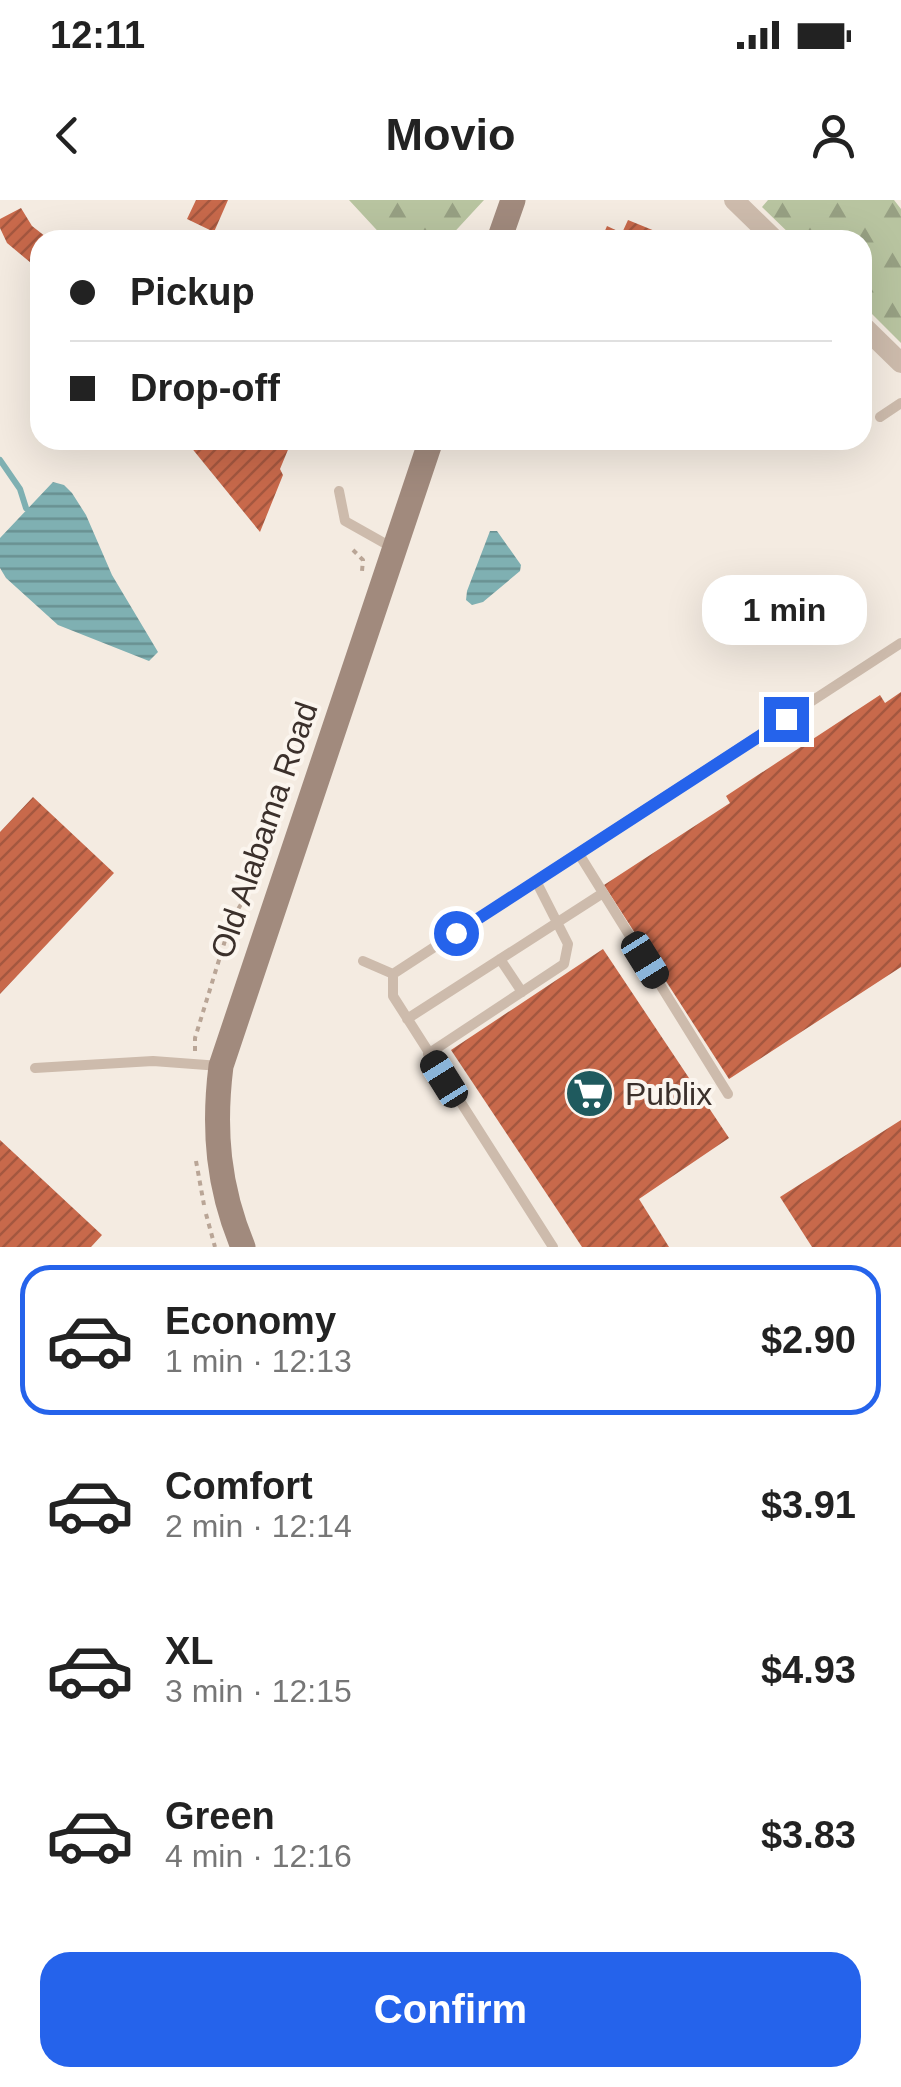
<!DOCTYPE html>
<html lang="en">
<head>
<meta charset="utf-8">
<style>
	body { margin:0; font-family:Helvetica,sans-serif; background:#f2f2f2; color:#222; height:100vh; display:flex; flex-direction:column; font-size:38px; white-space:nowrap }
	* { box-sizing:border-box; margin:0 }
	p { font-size:32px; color:#767676 }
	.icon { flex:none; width:55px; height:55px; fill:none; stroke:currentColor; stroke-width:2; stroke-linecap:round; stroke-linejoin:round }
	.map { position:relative; height:1047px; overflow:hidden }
	.sheet { display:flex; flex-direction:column; background:#fff; flex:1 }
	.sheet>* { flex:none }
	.guide { position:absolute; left:30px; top:30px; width:842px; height:220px; border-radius:30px; box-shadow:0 10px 40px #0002; display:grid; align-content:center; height:220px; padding:0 40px; background:#fff }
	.end { position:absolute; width:45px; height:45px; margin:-22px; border:12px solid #2563eb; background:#fff; box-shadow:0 0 0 5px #fff }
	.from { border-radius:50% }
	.bubble { position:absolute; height:70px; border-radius:30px; background:#fff; box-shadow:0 10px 40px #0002; font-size:32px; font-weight:600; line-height:70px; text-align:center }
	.car { position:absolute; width:30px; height:60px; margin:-30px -15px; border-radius:12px; box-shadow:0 0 8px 2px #0007; background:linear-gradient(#222 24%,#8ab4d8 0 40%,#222 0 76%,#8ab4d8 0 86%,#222 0) }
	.guide b { display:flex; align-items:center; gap:35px; height:95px; font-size:38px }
	.guide b+b { border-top:2px solid #e0e0e0 }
	.guide i { width:25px; height:25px; background:#222 }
	ul { padding:18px 0 0; list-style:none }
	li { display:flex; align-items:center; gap:30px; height:150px; margin:0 20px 15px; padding:0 20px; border:5px solid transparent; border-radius:30px }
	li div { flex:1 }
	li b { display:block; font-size:38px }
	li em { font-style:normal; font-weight:600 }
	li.current { border-color:#2563eb }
	li>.icon { width:90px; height:90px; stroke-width:1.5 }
	.action { display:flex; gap:20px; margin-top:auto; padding:20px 40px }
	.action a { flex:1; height:115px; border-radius:30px; background:#2563eb; color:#fff; font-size:40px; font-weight:600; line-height:115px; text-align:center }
	.status { display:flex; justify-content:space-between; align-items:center; height:70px; padding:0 50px; background:#fff; direction:ltr }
	.status svg { height:28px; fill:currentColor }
	header { display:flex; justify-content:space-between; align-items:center; height:130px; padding:0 40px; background:#fff; font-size:45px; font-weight:600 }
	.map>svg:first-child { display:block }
</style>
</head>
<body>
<div class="status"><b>12:11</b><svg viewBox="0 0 49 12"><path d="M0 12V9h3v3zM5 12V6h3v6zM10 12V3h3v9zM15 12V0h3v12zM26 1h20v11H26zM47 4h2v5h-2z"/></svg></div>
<header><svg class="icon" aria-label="back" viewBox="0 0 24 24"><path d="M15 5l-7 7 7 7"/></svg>Movio<svg class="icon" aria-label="person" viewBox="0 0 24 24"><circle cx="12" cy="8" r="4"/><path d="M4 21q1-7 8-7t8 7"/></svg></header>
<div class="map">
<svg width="901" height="1047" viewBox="0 0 901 1047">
	<defs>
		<pattern id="forest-firs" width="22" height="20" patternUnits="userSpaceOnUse" patternTransform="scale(2.5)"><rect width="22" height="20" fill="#b8c4a0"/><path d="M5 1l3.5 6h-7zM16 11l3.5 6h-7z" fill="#97a083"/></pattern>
		<pattern id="water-rules" width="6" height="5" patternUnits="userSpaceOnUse" patternTransform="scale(2.5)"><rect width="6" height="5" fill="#7fb0b2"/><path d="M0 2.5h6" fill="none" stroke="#699091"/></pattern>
		<pattern id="building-hatch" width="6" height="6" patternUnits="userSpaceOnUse" patternTransform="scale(2.5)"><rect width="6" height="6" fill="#c8694b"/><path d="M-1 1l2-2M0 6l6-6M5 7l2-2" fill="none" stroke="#a4573f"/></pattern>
	</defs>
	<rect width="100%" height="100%" fill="#f4ebe1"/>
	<!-- forest -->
	<path fill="url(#forest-firs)" d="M 349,0 L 484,0 L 447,40 L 386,40 Z
		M 768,0 L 894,0 L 901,9 L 901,143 L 863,105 L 862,40 L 796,40 L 762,7 Z"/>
	<!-- water -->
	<path fill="url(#water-rules)" d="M 53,282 L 64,285 L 72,293 L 86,315 L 112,375 L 158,452 L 149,461 L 58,425 L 6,378 L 0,368 L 0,338 Z
		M 490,331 L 497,331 L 521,365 L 520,371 L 483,402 L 472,405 L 466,400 L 467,391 Z"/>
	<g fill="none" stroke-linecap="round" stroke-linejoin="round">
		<!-- stream -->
		<path stroke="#7fb0b2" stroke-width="6" d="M 0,260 L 20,289 L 26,308"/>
	</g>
	<!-- building -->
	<path fill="url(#building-hatch)" d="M 196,0 L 228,0 L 214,32 L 187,19 Z
		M 21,8 L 32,26 L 50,40 L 40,40 L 40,64 L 37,68 L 7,43 L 0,28 L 0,19 Z
		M 628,20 L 677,40 L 601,40 L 607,26 L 622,33 Z
		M 197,240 L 292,240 L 280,269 L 283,275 L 260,332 L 190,246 Z
		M 901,492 L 901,767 L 729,879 L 604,685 L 730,603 L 726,596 L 880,495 L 885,503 Z
		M 33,597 L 114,673 L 0,794 L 0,632 Z
		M 603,749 L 729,938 L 639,999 L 669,1047 L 582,1047 L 451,850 Z
		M 901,920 L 901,1047 L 812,1047 L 780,997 Z
		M 0,940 L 102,1035 L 91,1047 L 0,1047 Z"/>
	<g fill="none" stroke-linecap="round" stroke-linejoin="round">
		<!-- path -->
		<path stroke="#b9a596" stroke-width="4" stroke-dasharray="5 5" stroke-linecap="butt" d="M 353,350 L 363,360 L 362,371
			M 195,851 L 195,838 L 231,721 L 253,684 L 287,593
			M 196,961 L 204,1005
			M 206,1014 L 215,1047"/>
		<!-- lane -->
		<path stroke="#cdbbac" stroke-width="10" d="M 880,217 L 901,203
			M 339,291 L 345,321 L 393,348
			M 579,654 L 728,894
			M 500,759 L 522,792
			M 363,761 L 393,774
			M 393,774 L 901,443
			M 393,774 L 393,796 L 553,1047
			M 407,819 L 603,693
			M 428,854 L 564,764 L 568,744 L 536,681
			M 35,868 L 153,861 L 220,866"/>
		<!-- street -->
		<path stroke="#cdbbac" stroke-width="20" d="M 734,0 L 775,40
			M 862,125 L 901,163"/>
		<!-- secondary -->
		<path stroke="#a18a7d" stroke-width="25" d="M 499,40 L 513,0
			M 243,1047 C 218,987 213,930 221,866 L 431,240"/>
	</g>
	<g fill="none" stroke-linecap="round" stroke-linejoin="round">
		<!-- route -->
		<path stroke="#2563eb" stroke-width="12" d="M 456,733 L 786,519"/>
	</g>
	<!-- icons -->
	<defs>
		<symbol id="supermarket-disc" viewBox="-11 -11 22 22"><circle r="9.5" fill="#1f5a5e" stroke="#fbf5ee"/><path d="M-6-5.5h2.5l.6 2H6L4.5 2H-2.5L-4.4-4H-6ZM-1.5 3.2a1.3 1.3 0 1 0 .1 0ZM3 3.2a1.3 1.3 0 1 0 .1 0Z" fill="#fff"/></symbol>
	</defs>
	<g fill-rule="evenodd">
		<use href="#supermarket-disc" x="562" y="866" width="55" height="55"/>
	</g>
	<g text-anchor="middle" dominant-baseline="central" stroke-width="8" stroke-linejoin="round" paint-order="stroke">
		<!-- street labels -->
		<g font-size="32" fill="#3b302b" stroke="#fbf5ee">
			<text transform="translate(264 630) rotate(-71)">Old Alabama Road</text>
		</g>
		<!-- poi labels -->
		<g font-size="32" fill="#3b302b" stroke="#fbf5ee" text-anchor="start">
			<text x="625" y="894">Publix</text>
		</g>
	</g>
</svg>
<i class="end from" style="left:456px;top:733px"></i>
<i class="end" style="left:786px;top:519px"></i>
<div class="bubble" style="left:702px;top:375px;width:165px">1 min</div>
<i class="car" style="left:645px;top:760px;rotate:148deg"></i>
<i class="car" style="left:444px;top:879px;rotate:328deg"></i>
<div class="guide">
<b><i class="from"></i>Pickup</b>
<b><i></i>Drop-off</b>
</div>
</div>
<section class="sheet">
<ul>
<li class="current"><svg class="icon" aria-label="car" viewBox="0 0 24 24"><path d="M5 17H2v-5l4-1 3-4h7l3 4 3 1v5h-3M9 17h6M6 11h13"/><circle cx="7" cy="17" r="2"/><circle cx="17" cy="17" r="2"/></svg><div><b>Economy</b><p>1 min · 12:13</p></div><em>$2.90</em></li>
<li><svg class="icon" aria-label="car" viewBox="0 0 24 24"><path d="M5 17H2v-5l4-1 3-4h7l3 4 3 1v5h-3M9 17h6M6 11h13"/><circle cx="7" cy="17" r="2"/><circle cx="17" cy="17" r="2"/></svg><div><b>Comfort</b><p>2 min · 12:14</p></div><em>$3.91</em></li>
<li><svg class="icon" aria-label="car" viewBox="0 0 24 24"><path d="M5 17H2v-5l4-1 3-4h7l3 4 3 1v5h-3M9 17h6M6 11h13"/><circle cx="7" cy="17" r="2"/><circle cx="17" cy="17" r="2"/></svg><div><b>XL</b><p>3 min · 12:15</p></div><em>$4.93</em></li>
<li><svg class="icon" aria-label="car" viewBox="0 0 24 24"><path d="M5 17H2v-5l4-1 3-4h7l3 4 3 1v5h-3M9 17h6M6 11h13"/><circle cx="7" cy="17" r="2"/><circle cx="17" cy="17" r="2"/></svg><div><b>Green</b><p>4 min · 12:16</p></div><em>$3.83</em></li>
</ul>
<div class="action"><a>Confirm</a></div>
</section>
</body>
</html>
